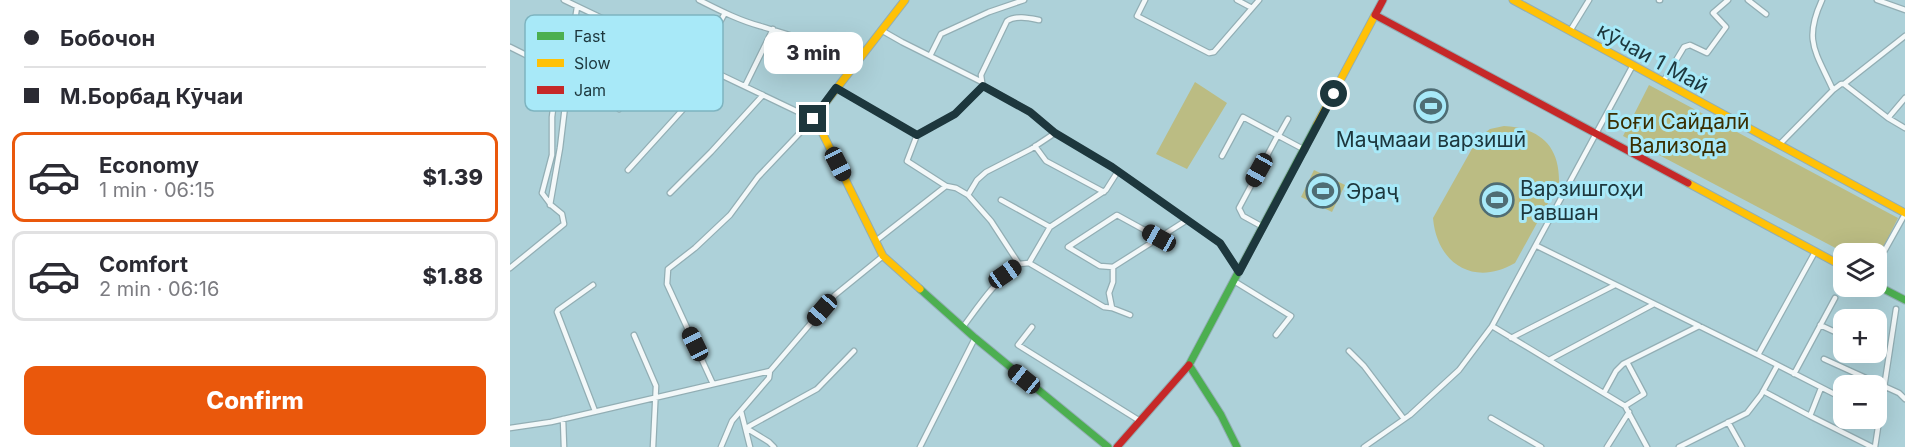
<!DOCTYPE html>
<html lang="en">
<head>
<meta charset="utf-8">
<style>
	body { margin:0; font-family:Inter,sans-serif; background:#f7f7f7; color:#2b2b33; height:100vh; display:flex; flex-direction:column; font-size:22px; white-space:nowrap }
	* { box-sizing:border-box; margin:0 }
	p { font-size:20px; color:#7c7c81 }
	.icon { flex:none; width:33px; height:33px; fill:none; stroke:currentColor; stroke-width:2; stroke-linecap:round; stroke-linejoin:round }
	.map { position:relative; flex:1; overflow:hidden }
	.side { display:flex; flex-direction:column; background:#fff; width:510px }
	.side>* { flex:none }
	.hud { display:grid; align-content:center; height:132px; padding:0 24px; background:#fff }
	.buttons { position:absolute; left:1323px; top:243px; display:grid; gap:12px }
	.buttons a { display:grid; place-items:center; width:54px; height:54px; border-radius:12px; background:#fff; box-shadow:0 6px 24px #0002; font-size:30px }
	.end { position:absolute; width:27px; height:27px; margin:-14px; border:8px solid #1d373d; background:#fff; box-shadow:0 0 0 3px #fff }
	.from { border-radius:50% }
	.bubble { position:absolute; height:42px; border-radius:12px; background:#fff; box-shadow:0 6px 24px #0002; font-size:20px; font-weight:800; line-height:42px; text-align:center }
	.car { position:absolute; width:18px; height:36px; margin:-18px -9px; border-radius:8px; box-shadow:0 0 4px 2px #0007; background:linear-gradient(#222 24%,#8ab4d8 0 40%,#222 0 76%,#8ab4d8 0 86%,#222 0) }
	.hud b { display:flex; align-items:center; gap:21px; height:57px; font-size:22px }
	.hud b+b { border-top:2px solid #e1e1e2 }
	.hud i { width:15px; height:15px; background:#2b2b33 }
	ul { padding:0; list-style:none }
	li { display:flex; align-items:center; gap:18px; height:90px; margin:0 12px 9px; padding:0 12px; border:3px solid #e1e1e2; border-radius:12px }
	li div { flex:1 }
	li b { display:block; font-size:22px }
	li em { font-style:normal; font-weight:800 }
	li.selected { border-color:#ea580c }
	li>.icon { width:54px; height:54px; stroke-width:1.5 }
	.cta { display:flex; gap:12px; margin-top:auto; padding:12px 24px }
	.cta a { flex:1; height:69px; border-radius:12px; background:#ea580c; color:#fff; font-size:24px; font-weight:800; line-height:69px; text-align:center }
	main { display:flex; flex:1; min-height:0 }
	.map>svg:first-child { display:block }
</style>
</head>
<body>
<main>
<section class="side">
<div class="hud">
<b><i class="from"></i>Бобочон</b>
<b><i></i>М.Борбад Кӯчаи</b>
</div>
<ul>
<li class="selected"><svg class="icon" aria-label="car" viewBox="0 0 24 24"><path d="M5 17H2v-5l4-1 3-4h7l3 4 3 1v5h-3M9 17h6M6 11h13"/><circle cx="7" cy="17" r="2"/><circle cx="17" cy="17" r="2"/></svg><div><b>Economy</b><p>1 min · 06:15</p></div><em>$1.39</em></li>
<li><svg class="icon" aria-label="car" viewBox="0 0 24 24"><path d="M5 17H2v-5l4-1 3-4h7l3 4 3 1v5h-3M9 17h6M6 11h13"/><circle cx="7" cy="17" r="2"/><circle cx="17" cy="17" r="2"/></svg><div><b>Comfort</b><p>2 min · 06:16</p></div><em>$1.88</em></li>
</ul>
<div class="cta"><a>Confirm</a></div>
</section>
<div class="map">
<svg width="1395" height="447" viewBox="0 0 1395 447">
	<rect width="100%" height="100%" fill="#add1d9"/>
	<!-- green -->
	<path fill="#bbbc83" d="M 685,82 L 717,103 L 677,169 L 646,154 Z
		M 1139,85 L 1388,218 L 1367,260 L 1366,254 L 1335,253 L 1113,136 Z
		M 994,126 C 1030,128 1050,146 1049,183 L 1005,263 C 964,287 927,264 923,218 L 968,138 L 980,129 Z
		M 804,170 L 835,185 L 822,212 L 791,197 Z"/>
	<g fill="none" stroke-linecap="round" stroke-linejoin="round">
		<defs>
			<path id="street" d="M 54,0 L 303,119 L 248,177 L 220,215 L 185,248 L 158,269 L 157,284 L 203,384
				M 189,0 C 209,10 228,20 250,26 C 283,36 316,45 347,63
				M 635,0 L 627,16 L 699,53 L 704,52 L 749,0
				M 727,0 L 742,8
				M 1149,0 L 1150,0
				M 1238,0 L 1256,14
				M 1312,0 C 1293,41 1306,52 1323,90
				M 1367,0 L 1395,10
				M 371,30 L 392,42 L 472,82 L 473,86 L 521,112 L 545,133 L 602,167 L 710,243 L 729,272
				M 1060,31 L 1079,0
				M 0,47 L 48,71
				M 420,56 L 431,34 L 479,12 L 514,0
				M 187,63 L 215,13
				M 472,82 L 471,75 L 497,21 C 506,15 519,18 529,20
				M 1153,82 L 1174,47 L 1180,45 L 1197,53 L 1216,27 L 1203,13 L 1218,0
				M 1334,84 L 1378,118 L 1395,128
				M 235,86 L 263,29
				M 326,88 L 407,135 L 397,161 L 436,186 L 446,188 L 458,195 L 481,221 L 509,264 C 485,281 470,304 453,327
				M 109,109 L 157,49
				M 1378,118 L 1395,98
				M 407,135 L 445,114 L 473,86
				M 769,135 L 778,119
				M 1269,145 L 1323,90 L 1331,84 L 1334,84 L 1395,36
				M 525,146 L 536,161 L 594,192
				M 712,156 L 733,117 L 795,150
				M 118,170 L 206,73
				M 160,193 L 201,152 L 253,95
				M 458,195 L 467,180 L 476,172 L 521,149 L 545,133
				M 491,200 L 540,227
				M 40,205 L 50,148 L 60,65 L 59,59 L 67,7
				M 753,227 L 733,216 L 729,208 L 768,135
				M 367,240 L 436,186
				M 1027,246 L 1248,355 L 1305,252
				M 519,263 L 540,227 L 596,190 L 608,171
				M 509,264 L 519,263 L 594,307 L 602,308 L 620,315
				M 1366,266 L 1395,214
				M 603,267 L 590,266 L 558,247 L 607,215 L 649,238
				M 0,268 L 54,224 L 52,214 L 41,205 L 32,193 L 42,155 L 42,117 L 48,71 L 59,59
				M 724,281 L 781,316 L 766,335
				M 83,285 L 48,310 L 47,312 L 85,411
				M 602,308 L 599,293 L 603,282 L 603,267 L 677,220
				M 1310,325 L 1334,336
				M 982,326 L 1115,406 L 1137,447
				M 522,327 L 508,345 L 630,421
				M 124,335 L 146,386 L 143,447
				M 1001,338 L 1105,285
				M 839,351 L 854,366 L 894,419
				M 1248,355 L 1334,399
				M 1314,359 L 1389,393 L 1395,399
				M 1039,360 L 1144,304
				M 1284,374 L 1325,298
				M 1253,391 L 1300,416 L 1311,388
				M 1094,393 L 1106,371 L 1113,364 L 1189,326
				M 1115,406 L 1134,394 L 1117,362
				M 231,411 L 240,447
				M 1300,416 L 1362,447
				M 981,418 L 1031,447
				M 53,419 L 54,447
				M 1218,422 L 1232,447
				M 0,428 L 41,422 L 260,371 L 325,295 L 373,256
				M 236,428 L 307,389 L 344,351
				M 236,428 L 259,442 L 264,447
				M 211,447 L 222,421 L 259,378 L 260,371
				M 410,447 L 465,338
				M 854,447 L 900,415 L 949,370 L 982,326 L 1123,65
				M 1097,447 L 1119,412
				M 1169,447 L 1237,413 L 1251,395 L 1267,366
				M 1365,447 L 1386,309"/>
			<path id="fast" d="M 1366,285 L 1395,300
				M 410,289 L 465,338 L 598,447
				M 727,447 L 711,415 L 679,365 L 807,124"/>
			<path id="slow" d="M 395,0 L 303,119 L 309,126 L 373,256 L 410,289
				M 1003,0 L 1395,213
				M 807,124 L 865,15
				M 1178,183 L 1334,267"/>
			<path id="jam" d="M 873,0 L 865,15 L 1178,183
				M 607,447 L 679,365"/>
		</defs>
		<!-- street casing -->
		<use href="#street" stroke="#92aeb4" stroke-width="7"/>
		<!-- fast casing -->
		<use href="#fast" stroke="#92aeb4" stroke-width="9"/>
		<!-- slow casing -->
		<use href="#slow" stroke="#92aeb4" stroke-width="9"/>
		<!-- jam casing -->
		<use href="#jam" stroke="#92aeb4" stroke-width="9"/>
		<!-- street -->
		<use href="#street" stroke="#f3f8f9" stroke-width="4.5"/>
		<!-- fast -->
		<use href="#fast" stroke="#4caf50" stroke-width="7"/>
		<!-- slow -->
		<use href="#slow" stroke="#ffc107" stroke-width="7"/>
		<!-- jam -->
		<use href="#jam" stroke="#c62828" stroke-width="7"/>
	</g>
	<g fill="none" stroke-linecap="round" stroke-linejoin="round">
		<!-- route -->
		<path stroke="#1d373d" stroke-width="8" d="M 303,119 L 326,88 L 407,135 L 445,114 L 473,86 L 520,112 L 545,133 L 602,167 L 710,243 L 729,272 L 824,94"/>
	</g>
	<!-- icons -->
	<defs>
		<symbol id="stadium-ring" viewBox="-11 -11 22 22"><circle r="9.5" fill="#a8e9f8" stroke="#4f6d74" stroke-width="1.5"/><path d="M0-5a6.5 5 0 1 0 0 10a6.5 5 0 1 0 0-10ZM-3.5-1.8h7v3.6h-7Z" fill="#4f6d74"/></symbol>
	</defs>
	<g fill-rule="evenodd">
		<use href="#stadium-ring" x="902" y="87" width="38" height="38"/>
		<use href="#stadium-ring" x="794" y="172" width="38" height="38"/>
		<use href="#stadium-ring" x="968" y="181" width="38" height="38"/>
	</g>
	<g text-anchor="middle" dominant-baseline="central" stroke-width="6" stroke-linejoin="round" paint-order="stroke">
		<!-- street labels -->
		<g font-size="21" fill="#1d373d" stroke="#a8e9f8">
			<text transform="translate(1143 58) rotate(29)">кӯчаи 1 Май</text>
		</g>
		<!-- park labels -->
		<g font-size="21" fill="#3a2e00" stroke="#a8e9f8">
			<text x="1168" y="121">Боғи Сайдалӣ<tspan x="1168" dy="24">Вализода</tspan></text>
		</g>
		<!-- poi labels -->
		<g font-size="21" fill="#1d373d" stroke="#a8e9f8" text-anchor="start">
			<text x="921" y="139" text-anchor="middle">Маҷмааи варзишӣ</text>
			<text x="1010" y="188">Варзишгоҳи<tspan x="1010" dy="24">Равшан</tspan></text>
			<text x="836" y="191">Эраҷ</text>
		</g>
	</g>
	<!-- legend -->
	<rect x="15" y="15" width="198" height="96" rx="9" fill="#a8e9f8" stroke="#7eb4c0" stroke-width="1.5"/>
	<rect x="27" y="32" width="27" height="8" fill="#4caf50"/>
	<rect x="27" y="59" width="27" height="8" fill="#ffc107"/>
	<rect x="27" y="86" width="27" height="8" fill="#c62828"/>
	<g font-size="16" fill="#1d373d">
		<text x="64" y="42">Fast</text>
		<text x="64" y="69">Slow</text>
		<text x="64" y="96">Jam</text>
	</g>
</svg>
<div class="buttons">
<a><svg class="icon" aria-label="layers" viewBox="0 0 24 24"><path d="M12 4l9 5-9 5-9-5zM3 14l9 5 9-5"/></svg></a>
<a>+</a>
<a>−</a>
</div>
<i class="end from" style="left:824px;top:94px"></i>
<i class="end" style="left:303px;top:119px"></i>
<div class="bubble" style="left:254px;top:32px;width:99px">3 min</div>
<i class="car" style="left:328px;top:164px;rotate:153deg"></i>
<i class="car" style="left:749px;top:170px;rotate:209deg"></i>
<i class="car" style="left:649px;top:238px;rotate:299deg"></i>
<i class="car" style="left:495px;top:274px;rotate:55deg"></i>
<i class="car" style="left:312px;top:310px;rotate:221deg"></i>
<i class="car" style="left:185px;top:344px;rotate:334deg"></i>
<i class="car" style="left:514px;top:379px;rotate:309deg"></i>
</div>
</main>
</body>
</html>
